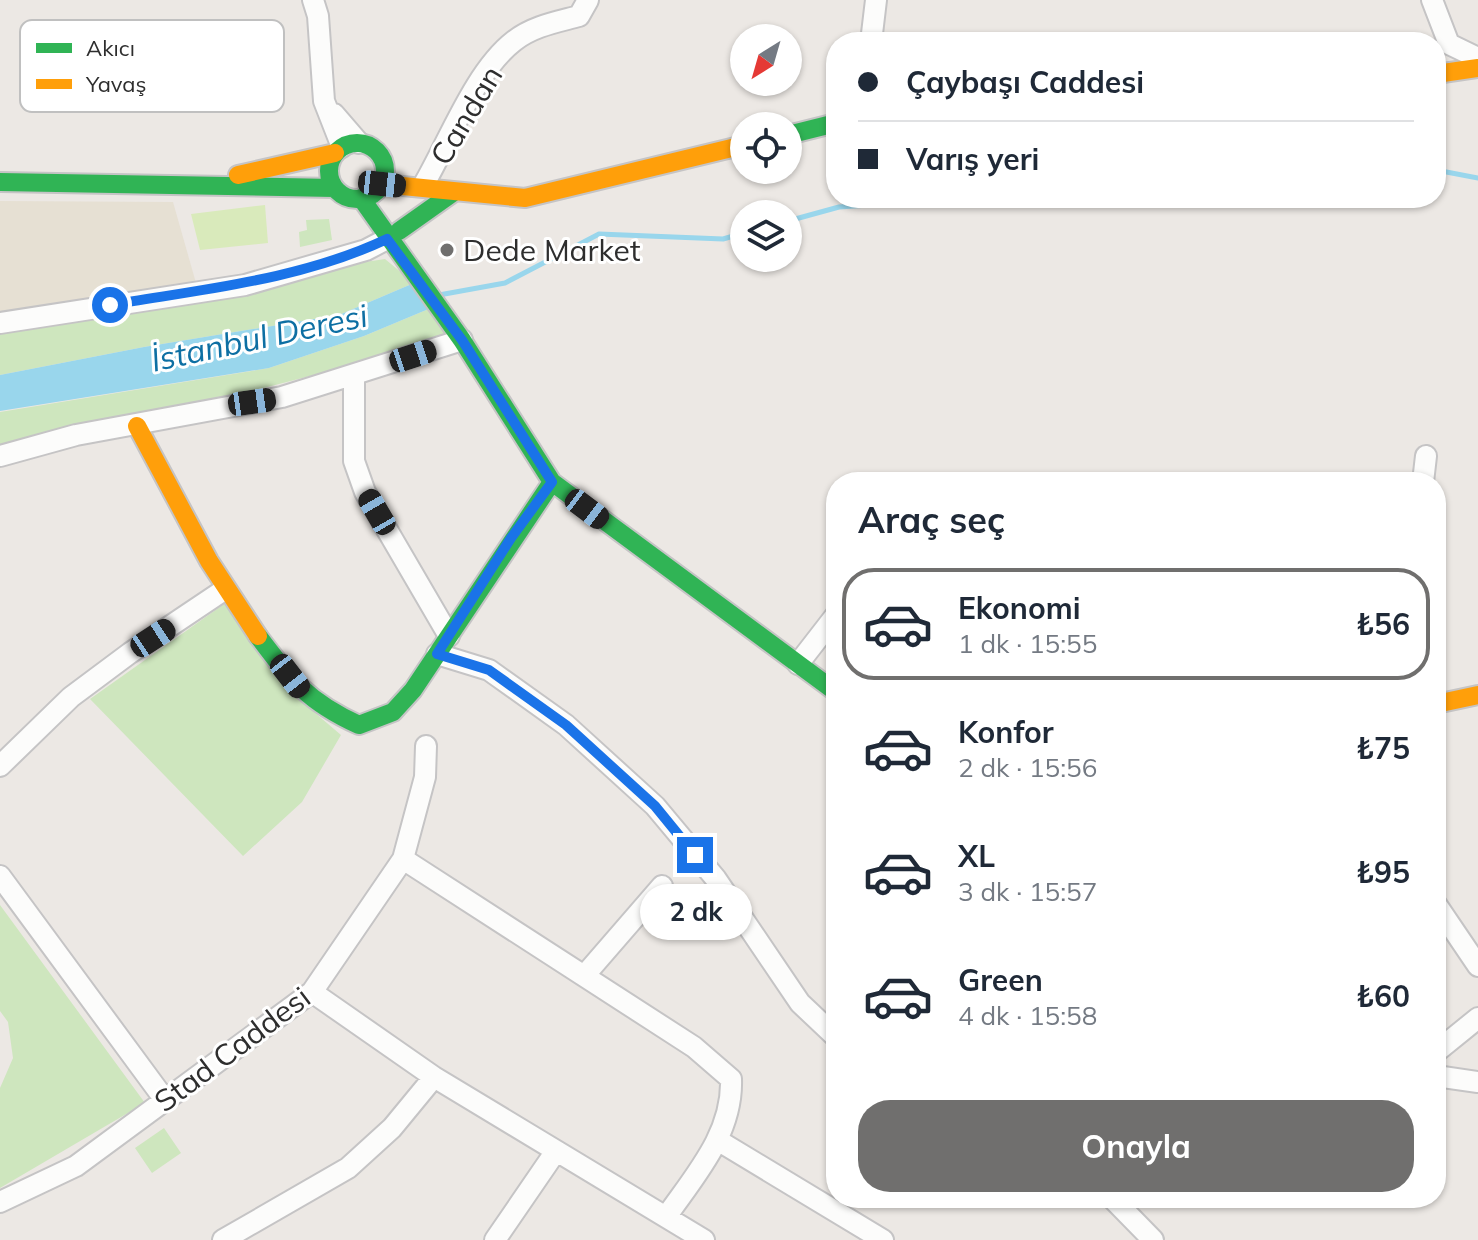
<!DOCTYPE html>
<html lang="tr">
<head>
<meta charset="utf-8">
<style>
	body { margin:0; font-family:Mulish,sans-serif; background:#f6f6f7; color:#1f2937; height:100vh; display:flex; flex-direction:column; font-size:30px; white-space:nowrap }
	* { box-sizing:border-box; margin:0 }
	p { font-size:26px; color:#747a83 }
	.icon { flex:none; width:44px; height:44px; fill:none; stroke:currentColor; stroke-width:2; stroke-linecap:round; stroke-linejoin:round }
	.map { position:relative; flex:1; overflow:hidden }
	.details { position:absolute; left:826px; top:472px; width:620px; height:736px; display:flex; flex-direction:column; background:#fff; border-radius:32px; box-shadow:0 2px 6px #0004 }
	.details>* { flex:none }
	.guide { position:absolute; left:826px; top:32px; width:620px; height:176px; border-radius:32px; box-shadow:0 2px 6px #0004; display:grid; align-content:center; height:176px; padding:0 32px; background:#fff }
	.needle { width:52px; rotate:217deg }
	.fabs { position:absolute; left:730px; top:24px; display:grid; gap:16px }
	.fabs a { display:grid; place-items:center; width:72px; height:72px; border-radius:50%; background:#fff; box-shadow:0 2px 6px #0004; font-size:40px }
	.end { position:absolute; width:36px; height:36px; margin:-18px; border:10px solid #1a73e8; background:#fff; box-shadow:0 0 0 4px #fff }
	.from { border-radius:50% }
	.bubble { position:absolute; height:56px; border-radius:28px; background:#fff; box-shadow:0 2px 6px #0004; font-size:26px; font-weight:700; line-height:56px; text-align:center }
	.car { position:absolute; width:24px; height:48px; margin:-24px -12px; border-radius:10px; box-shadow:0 0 6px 2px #0007; background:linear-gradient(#222 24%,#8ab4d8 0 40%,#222 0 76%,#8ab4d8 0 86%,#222 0) }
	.guide b { display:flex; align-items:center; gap:28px; height:76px; font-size:30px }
	.guide b+b { border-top:2px solid #e0e1e3 }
	.guide i { width:20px; height:20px; background:#1f2937 }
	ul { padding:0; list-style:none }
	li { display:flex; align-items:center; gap:24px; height:112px; margin:0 16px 12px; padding:0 16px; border:4px solid transparent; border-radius:32px }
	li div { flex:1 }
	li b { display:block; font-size:30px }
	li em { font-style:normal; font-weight:700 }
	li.current { border-color:#706f6e }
	li>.icon { width:72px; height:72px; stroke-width:1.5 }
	h2 { padding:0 32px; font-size:36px; line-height:96px }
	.primary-button { display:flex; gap:16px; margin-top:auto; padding:16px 32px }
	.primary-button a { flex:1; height:92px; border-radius:32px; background:#706f6e; color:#fff; font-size:32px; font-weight:700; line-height:92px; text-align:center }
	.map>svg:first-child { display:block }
</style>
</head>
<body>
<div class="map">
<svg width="1478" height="1240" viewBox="0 0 1478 1240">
	<rect width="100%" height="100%" fill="#ece8e4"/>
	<!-- education -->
	<path fill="#e6e0d3" d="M 0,201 L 173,202 L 196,283 L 0,317 Z"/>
	<!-- green -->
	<path fill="#cee6be" d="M 329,219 L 332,240 L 300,247 L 299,232 L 307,230 L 306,220 Z
		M 385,259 L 414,283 L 339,315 L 144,347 L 0,375 L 0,318 Z
		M 431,308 L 449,340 L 159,415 L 0,445 L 0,412 L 269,368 L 364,336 Z
		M 224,604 L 307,706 L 341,735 L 302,802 L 243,856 L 90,699 Z
		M 0,905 L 145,1103 L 0,1188 L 0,1088 L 13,1058 L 8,1022 L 0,1011 Z
		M 164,1128 L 181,1153 L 152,1173 L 135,1148 Z"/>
	<!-- pitch -->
	<path fill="#d9eabb" d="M 265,205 L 268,243 L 200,250 L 191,214 Z"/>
	<!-- water -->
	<path fill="#99d6ec" d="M 414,283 L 431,308 L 364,336 L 269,368 L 0,411 L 0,375 L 144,347 L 339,315 Z"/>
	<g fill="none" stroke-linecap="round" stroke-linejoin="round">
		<!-- stream -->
		<path stroke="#99d6ec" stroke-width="5" d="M 1436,170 L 1478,178
			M 788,221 L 839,207 L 975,198
			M 439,295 L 505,283 L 599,234 L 723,239 L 744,233"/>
		<defs>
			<path id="street" d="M 313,0 L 318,16 L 324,101 L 342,147
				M 1432,0 L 1449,44 L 1478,58
				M 871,42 L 876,0
				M 334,114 L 359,143
				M 424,184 C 449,141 475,71 514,41 C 533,26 557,22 579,16 L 588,0
				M 0,323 L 245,285 L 366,250 L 387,239
				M 354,376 L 354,461 L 365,492 L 449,636
				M 0,456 L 76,435 L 282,397 L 462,340
				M 1423,482 L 1426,456
				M 437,654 L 489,670 L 566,725 L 655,806 L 716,879 L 800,1003 L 836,1037
				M 798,664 L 836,615
				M 0,766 L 71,697 L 130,653 L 224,590
				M 403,859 L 694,1047 L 731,1079 C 733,1133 696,1174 666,1217
				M 0,876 L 165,1100
				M 1436,904 L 1478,966
				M 584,976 L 662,886
				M 312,992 L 434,1077 L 704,1240
				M 1436,1052 L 1478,1018
				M 1436,1076 L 1478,1082
				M 719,1141 L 883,1240
				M 1112,1198 L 1153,1240
				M 0,1202 L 76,1166 L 312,992 L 403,859 L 425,777 L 426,746
				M 223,1240 L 348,1168 L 392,1128 L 434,1077
				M 495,1240 L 556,1151"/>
			<path id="fast" d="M 788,135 L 836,123
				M329 171a28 28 0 1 1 56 0a28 28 0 1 1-56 0Z
				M 0,182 L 334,188
				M 361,198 L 462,340 L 552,482 L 836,692
				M 399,231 L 454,192
				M 258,636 C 291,680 308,702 359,725 L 393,712 L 413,690 L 552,482"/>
			<path id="slow" d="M 1436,74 L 1478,68
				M 238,175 L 335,153
				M 382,184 L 525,198 L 744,145
				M 137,426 L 209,561 L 258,636
				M 1436,704 L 1478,695"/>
		</defs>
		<!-- street casing -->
		<use href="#street" stroke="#c5c4c5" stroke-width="24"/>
		<!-- fast casing -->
		<use href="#fast" stroke="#c5c4c5" stroke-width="22"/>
		<!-- slow casing -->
		<use href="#slow" stroke="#c5c4c5" stroke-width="22"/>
		<!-- street -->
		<use href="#street" stroke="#fcfcfb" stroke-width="20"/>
		<!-- fast -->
		<use href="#fast" stroke="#30b455" stroke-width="18"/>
		<!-- slow -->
		<use href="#slow" stroke="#ff9f0a" stroke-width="18"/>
	</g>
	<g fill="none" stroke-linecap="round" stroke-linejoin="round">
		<!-- route -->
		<path stroke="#1a73e8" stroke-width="10" d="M 110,305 C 203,289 300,280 387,239 L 462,340 L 552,482 L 511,538 L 437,654 L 489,670 L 566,725 L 655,806 L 695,855"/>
	</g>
	<!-- markers -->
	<circle fill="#706f6e" stroke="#fff" stroke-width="3" cx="447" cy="250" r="8"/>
	<g text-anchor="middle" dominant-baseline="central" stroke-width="6" stroke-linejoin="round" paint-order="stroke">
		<!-- street labels -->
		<g font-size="30" fill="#2e2e2e" stroke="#fff">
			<text transform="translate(466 115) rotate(-59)">Candan</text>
			<text transform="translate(232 1049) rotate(-37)">Stad Caddesi</text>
		</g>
		<!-- poi labels -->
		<g font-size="30" fill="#2e2e2e" stroke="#fff" text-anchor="start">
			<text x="463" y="250">Dede Market</text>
		</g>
		<!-- water labels -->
		<g font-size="32" font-style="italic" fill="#0d6fa3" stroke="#fff">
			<text transform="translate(259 337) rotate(-12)">İstanbul Deresi</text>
		</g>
	</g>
	<!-- legend -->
	<rect x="20" y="20" width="264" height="92" rx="12" fill="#fff" stroke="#c0c0c0" stroke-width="2"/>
	<rect x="36" y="43" width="36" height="10" fill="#30b455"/>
	<rect x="36" y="79" width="36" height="10" fill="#ff9f0a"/>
	<g font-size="22" fill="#2e2e2e">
		<text x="86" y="56">Akıcı</text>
		<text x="86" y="92">Yavaş</text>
	</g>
</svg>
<div class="fabs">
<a><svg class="needle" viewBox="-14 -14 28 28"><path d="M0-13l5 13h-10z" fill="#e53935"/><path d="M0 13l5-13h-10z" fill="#747a83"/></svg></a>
<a><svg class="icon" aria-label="locate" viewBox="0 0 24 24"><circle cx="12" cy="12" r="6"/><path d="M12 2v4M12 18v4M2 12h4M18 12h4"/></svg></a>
<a><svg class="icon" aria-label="layers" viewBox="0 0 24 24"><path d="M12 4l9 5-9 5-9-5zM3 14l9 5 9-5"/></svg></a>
</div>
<i class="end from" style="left:110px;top:305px"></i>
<i class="end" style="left:695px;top:855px"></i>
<div class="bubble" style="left:640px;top:884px;width:112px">2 dk</div>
<i class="car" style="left:382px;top:184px;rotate:96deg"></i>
<i class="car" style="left:413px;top:356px;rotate:72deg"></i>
<i class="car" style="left:252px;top:402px;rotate:82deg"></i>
<i class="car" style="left:587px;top:509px;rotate:127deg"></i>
<i class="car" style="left:377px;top:512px;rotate:330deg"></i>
<i class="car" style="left:153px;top:638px;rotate:57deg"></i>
<i class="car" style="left:290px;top:676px;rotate:142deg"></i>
<div class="guide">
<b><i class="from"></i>Çaybaşı Caddesi</b>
<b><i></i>Varış yeri</b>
</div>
<section class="details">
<h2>Araç seç</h2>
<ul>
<li class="current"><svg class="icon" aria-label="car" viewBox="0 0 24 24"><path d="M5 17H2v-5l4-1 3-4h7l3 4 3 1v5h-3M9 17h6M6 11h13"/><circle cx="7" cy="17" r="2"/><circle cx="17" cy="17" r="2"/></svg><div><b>Ekonomi</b><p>1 dk · 15:55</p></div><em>₺56</em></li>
<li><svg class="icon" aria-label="car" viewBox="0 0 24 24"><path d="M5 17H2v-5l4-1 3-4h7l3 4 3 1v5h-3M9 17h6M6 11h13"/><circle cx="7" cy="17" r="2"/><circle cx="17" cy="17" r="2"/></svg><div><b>Konfor</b><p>2 dk · 15:56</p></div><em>₺75</em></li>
<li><svg class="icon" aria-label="car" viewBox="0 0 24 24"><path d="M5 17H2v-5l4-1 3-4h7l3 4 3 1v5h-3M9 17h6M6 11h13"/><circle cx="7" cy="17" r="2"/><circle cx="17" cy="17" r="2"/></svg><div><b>XL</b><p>3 dk · 15:57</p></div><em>₺95</em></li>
<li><svg class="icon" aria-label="car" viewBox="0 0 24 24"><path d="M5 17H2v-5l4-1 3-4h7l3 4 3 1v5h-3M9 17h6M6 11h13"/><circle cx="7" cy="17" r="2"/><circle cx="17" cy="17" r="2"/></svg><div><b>Green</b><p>4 dk · 15:58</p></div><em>₺60</em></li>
</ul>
<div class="primary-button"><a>Onayla</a></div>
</section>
</div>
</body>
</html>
